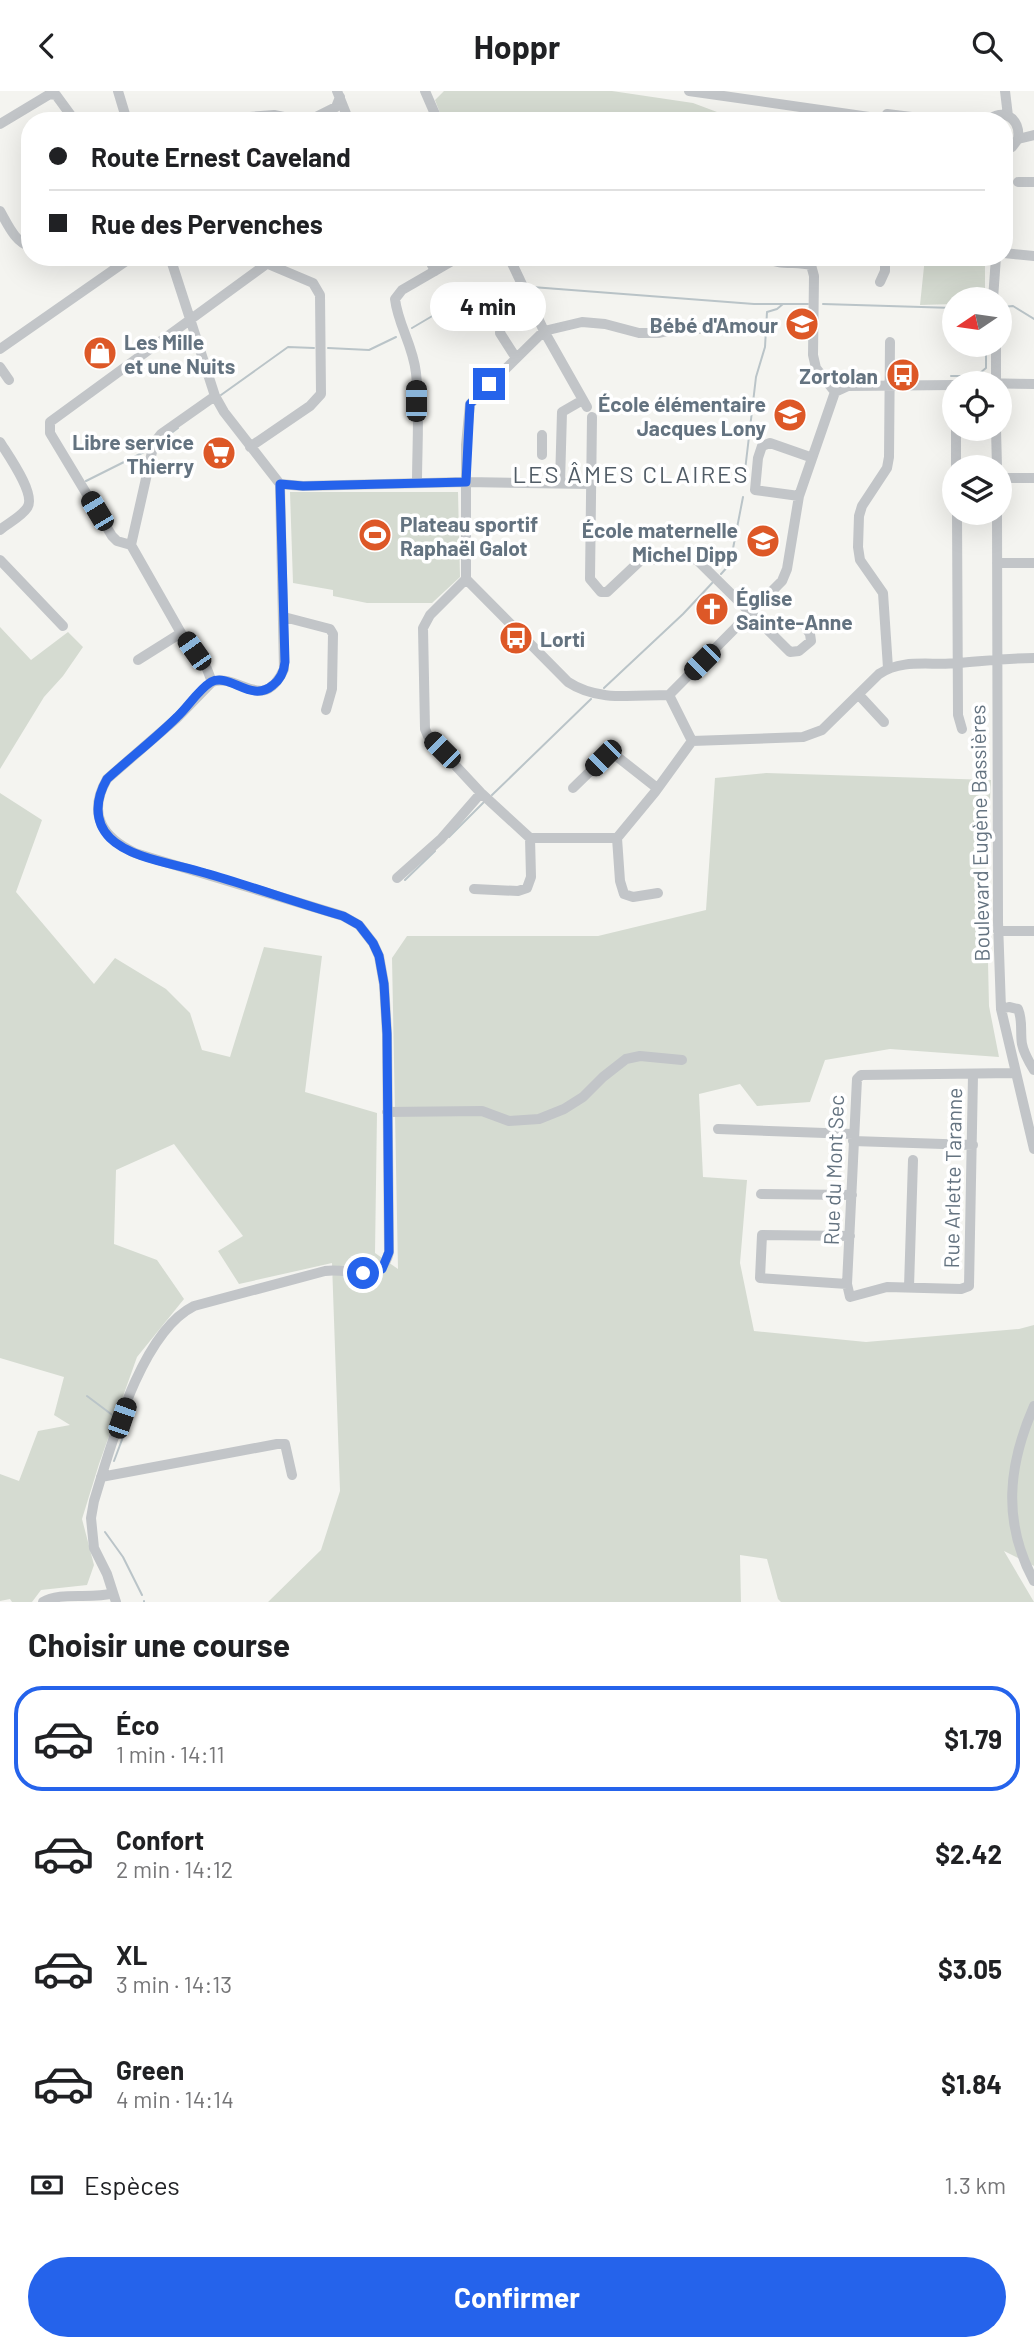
<!DOCTYPE html>
<html lang="fr">
<head>
<meta charset="utf-8">
<style>
	body { margin:0; font-family:Barlow,sans-serif; background:#f6f6f6; color:#202124; height:100vh; display:flex; flex-direction:column; font-size:26px; white-space:nowrap }
	* { box-sizing:border-box; margin:0 }
	p { font-size:23px; color:#757577 }
	.icon { flex:none; width:38px; height:38px; fill:none; stroke:currentColor; stroke-width:2; stroke-linecap:round; stroke-linejoin:round }
	.map { position:relative; height:1511px; overflow:hidden }
	.details { display:flex; flex-direction:column; background:#fff; flex:1 }
	.details>* { flex:none }
	.guide { position:absolute; left:21px; top:21px; width:992px; height:154px; border-radius:28px; box-shadow:0 7px 28px #0002; display:grid; align-content:center; height:154px; padding:0 28px; background:#fff }
	.needle { width:46px; rotate:257deg }
	.tools { position:absolute; left:942px; top:196px; display:grid; gap:14px }
	.tools a { display:grid; place-items:center; width:70px; height:70px; border-radius:50%; background:#fff; box-shadow:0 7px 28px #0002; font-size:35px }
	.end { position:absolute; width:32px; height:32px; margin:-16px; border:9px solid #2563eb; background:#fff; box-shadow:0 0 0 4px #fff }
	.from { border-radius:50% }
	.bubble { position:absolute; height:49px; border-radius:24px; background:#fff; box-shadow:0 7px 28px #0002; font-size:23px; font-weight:700; line-height:49px; text-align:center }
	.car { position:absolute; width:21px; height:42px; margin:-21px -10px; border-radius:9px; box-shadow:0 0 5px 2px #0007; background:linear-gradient(#222 24%,#8ab4d8 0 40%,#222 0 76%,#8ab4d8 0 86%,#222 0) }
	.guide b { display:flex; align-items:center; gap:24px; height:66px; font-size:26px }
	.guide b+b { border-top:2px solid #e0e0e0 }
	.guide i { width:18px; height:18px; background:#202124 }
	ul { padding:0; list-style:none }
	li { display:flex; align-items:center; gap:21px; height:105px; margin:0 14px 10px; padding:0 14px; border:4px solid transparent; border-radius:28px }
	li div { flex:1 }
	li b { display:block; font-size:26px }
	li em { font-style:normal; font-weight:700 }
	li.on { border-color:#2563eb }
	li>.icon { width:63px; height:63px; stroke-width:1.5 }
	h2 { padding:0 28px; font-size:32px; line-height:84px }
	.pay { display:flex; align-items:center; gap:18px; height:77px; padding:0 28px; font-size:26px }
	.pay p { margin-inline-start:auto }
	.action { display:flex; gap:14px; margin-top:auto; padding:14px 28px }
	.action a { flex:1; height:80px; border-radius:42px; background:#2563eb; color:#fff; font-size:28px; font-weight:700; line-height:80px; text-align:center }
	header { display:flex; justify-content:space-between; align-items:center; height:91px; padding:0 28px; background:#fff; font-size:32px; font-weight:700 }
	.map>svg:first-child { display:block }
</style>
</head>
<body>
<header><svg class="icon" aria-label="back" viewBox="0 0 24 24"><path d="M15 5l-7 7 7 7"/></svg>Hoppr<svg class="icon" aria-label="search" viewBox="0 0 24 24"><circle cx="10" cy="10" r="6"/><path d="M15 15l6 6"/></svg></header>
<div class="map">
<svg width="1034" height="1511" viewBox="0 0 1034 1511">
	<rect width="100%" height="100%" fill="#f4f4f0"/>
	<!-- green -->
	<path fill="#d5dbd1" d="M 444,0 L 612,0 L 693,12 L 741,30 L 443,30 L 435,9 Z
		M 925,166 L 985,166 L 985,208 L 954,208 L 954,213 L 920,214 Z
		M 290,401 L 458,401 L 460,486 L 432,512 L 367,512 L 333,505 L 333,499 L 293,492 Z
		M 0,536 L 31,569 L 68,541 L 83,556 L 63,585 L 44,606 L 0,678 Z
		M 766,682 L 991,689 L 986,783 L 989,915 L 999,966 L 890,958 L 825,969 L 810,1011 L 757,1015 L 740,993 L 699,1003 L 703,1086 L 747,1089 L 740,1172 L 754,1240 L 866,1251 L 1019,1238 L 1034,1234 L 1034,1475 L 1004,1460 L 1034,1511 L 781,1511 L 778,1508 L 767,1468 L 740,1464 L 741,1511 L 268,1511 L 321,1459 L 340,1400 L 332,1172 L 239,1193 L 218,1160 L 243,1145 L 174,1053 L 116,1079 L 114,1153 L 157,1169 L 184,1208 L 137,1266 L 99,1373 L 82,1428 L 94,1474 L 87,1494 L 41,1499 L 32,1511 L 12,1511 L 10,1508 L 0,1510 L 0,1383 L 19,1390 L 38,1340 L 70,1334 L 54,1324 L 64,1286 L 0,1267 L 0,702 L 42,729 L 16,801 L 94,893 L 115,867 L 166,898 L 190,922 L 202,959 L 230,966 L 264,856 L 322,865 L 305,1001 L 377,1022 L 375,1162 L 398,1178 L 392,867 L 407,845 L 598,845 L 706,819 L 715,687 Z"/>
	<g fill="none" stroke-linecap="round" stroke-linejoin="round">
		<!-- stream -->
		<path stroke="#bac4c8" stroke-width="2" d="M 532,196 L 754,213 L 808,213
			M 823,213 L 954,217
			M 1002,216 L 1013,215 L 1034,228
			M 412,237 L 434,224 L 513,195
			M 328,257 L 369,259 L 396,246
			M 951,285 L 960,285
			M 964,285 L 980,282 L 986,277 L 986,254
			M 221,304 L 288,256 L 314,257
			M 162,349 L 178,337
			M 744,388 L 756,286 L 765,256 L 767,221 L 777,218 L 783,213
			M 86,390 L 148,359
			M 721,483 L 730,473 L 743,406
			M 604,597 L 683,523 L 714,490
			M 492,704 L 591,608
			M 449,746 L 484,711
			M 405,789 L 435,760
			M 87,1305 L 115,1326
			M 114,1370 L 126,1338 L 123,1334
			M 105,1441 L 123,1466 L 142,1504
			M 144,1510 L 144,1511"/>
		<!-- minor -->
		<path stroke="#c2c5c8" stroke-width="10" d="M 118,0 L 127,30
			M 337,0 L 349,30
			M 425,0 L 438,30
			M 689,0 L 897,30
			M 1005,0 L 1008,25
			M 887,23 L 944,30
			M 200,30 L 274,24 L 303,30
			M 308,30 L 336,16 L 340,6
			M 987,30 C 1003,16 1021,27 1018,48 L 1012,56 L 1004,59
			M 0,33 L 50,3 L 56,4 L 75,30
			M 1018,48 L 1034,44
			M 1018,91 L 1034,91
			M 0,120 C 7,132 16,153 30,155
			M 1004,162 L 1034,165
			M 170,166 L 215,305 L 224,321 L 280,393 L 303,395 L 466,391 L 590,393
			M 428,166 L 435,180
			M 509,166 L 544,240 L 587,316
			M 765,166 C 779,175 795,170 811,174 L 814,185 L 813,264 L 816,277 L 835,301
			M 880,191 L 885,180 L 885,166
			M 993,208 L 996,166
			M 501,232 L 500,242 L 516,267
			M 996,254 L 996,292
			M 0,258 L 132,166
			M 0,276 L 9,289
			M 974,292 L 1034,293
			M 592,326 L 590,488 L 601,501 L 607,501 L 641,469 L 696,468 L 790,561 L 799,560 L 811,550 L 810,543 L 804,534
			M 956,338 L 956,376
			M 996,338 L 997,376
			M 0,351 C 8,364 37,404 27,417 C 21,426 8,432 0,439
			M 250,356 L 310,315 L 321,303 L 320,204 L 313,192 L 268,173
			M 542,364 L 542,344
			M 999,387 L 1034,387
			M 417,392 C 417,356 420,318 416,282 C 413,254 398,234 395,208 L 402,199 L 459,166
			M 560,392 L 562,321 L 581,310
			M 799,405 L 755,399 L 758,367 L 762,355 L 770,352 L 810,366
			M 957,422 L 958,624 L 962,638
			M 997,422 L 998,831 L 1001,918 L 1034,1058
			M 131,454 L 117,450 L 112,445 L 50,342 L 50,331 L 276,166
			M 131,454 L 154,352 L 161,343 L 215,305
			M 131,454 L 181,542 L 207,578 L 212,591
			M 0,469 L 63,535
			M 997,472 L 1034,472
			M 466,488 L 568,591 C 598,611 634,604 669,604 L 782,490 L 787,478 L 799,405 L 835,301 L 848,295 L 954,294
			M 466,488 L 430,524 L 423,537 L 425,638 L 428,645 L 481,702 L 530,747 L 617,747 L 655,701 L 692,650
			M 466,488 L 466,354 L 470,313 L 544,240 L 582,231 L 605,233 L 639,242 L 658,242 L 685,236 L 699,238
			M 284,526 L 330,538 L 333,543 L 332,598 L 326,619
			M 138,569 L 181,542
			M 888,577 L 883,502 L 860,469 L 858,456 L 859,425 L 862,415 L 887,377 L 889,366 L 890,251
			M 212,591 C 239,581 263,624 284,578 L 280,393
			M 669,604 L 692,650
			M 859,604 L 884,631
			M 692,650 L 803,646 L 822,639 L 879,583 C 903,567 931,575 958,572 C 984,570 1008,567 1034,567
			M 573,697 L 609,662 L 615,664 L 657,697
			M 617,747 L 620,790 L 624,803 L 633,806 L 658,802
			M 397,787 L 441,748 L 481,702
			M 474,798 L 518,800 L 527,797 L 531,786 L 530,747
			M 998,840 L 1034,840
			M 1001,918 L 1009,916 L 1018,918 C 1023,929 1020,941 1022,953 C 1024,963 1029,971 1034,979
			M 973,984 L 969,1195 L 961,1198 L 887,1196 L 850,1206 L 847,1193 L 857,988 L 861,984 L 1015,982
			M 387,1021 L 482,1020 L 509,1030 L 539,1028 L 564,1018 L 583,1006 L 603,986 L 626,968 L 640,965 L 682,969
			M 718,1038 L 853,1043
			M 853,1050 L 973,1054
			M 761,1103 L 852,1104
			M 847,1193 L 760,1187 L 762,1144 L 850,1145
			M 909,1196 L 913,1069
			M 1034,1315 C 1008,1374 1002,1431 1034,1490
			M 101,1386 L 277,1353 L 285,1353 L 292,1384
			M 43,1511 C 60,1500 92,1509 113,1502
			M 116,1511 L 107,1483 L 94,1457 L 91,1427 L 94,1410 C 111,1355 140,1242 194,1215 L 325,1180 C 351,1176 381,1195 389,1161 L 387,943 L 384,893 L 379,865 L 373,852 L 359,834 L 343,825 L 135,762 C 102,746 87,723 107,688 L 176,628 L 212,591"/>
	</g>
	<g fill="none" stroke-linecap="round" stroke-linejoin="round">
		<!-- route -->
		<path stroke="#2563eb" stroke-width="9" d="M 363,1182 L 371,1182 L 382,1178 L 389,1161 L 387,943 L 384,893 L 379,865 L 373,852 L 359,834 L 343,825 C 297,812 251,795 205,782 C 177,773 131,768 110,747 C 93,730 96,707 107,688 C 130,667 155,648 177,626 C 188,616 198,599 211,591 C 230,581 251,613 273,594 C 281,588 284,580 285,571 L 280,393 L 303,395 L 466,391 L 470,313 L 489,293"/>
	</g>
	<!-- icons -->
	<defs>
		<symbol id="school-disc" viewBox="-11 -11 22 22"><circle r="9.5" fill="#dd5827" stroke="#fff"/><path d="M0-5L7-2L0 1L-7-2ZM-4 1L0 2.5L4 1V4Q0 6-4 4Z" fill="#fff"/></symbol>
		<symbol id="shop-disc" viewBox="-11 -11 22 22"><circle r="9.5" fill="#dd5827" stroke="#fff"/><path d="M-5-2.5h2.3a2.7 3.5 0 0 1 5.4 0H5L5.5 6h-11ZM-1.5-2.5h3a1.5 2.3 0 0 0-3 0Z" fill="#fff"/></symbol>
		<symbol id="bus-disc" viewBox="-11 -11 22 22"><circle r="9.5" fill="#dd5827" stroke="#fff"/><path d="M-5-6H5V4H4V6H2V4H-2V6H-4V4H-5ZM-3.5-4V0h7V-4ZM-3.5 1.2v1.5H-2V1.2ZM2 1.2v1.5H3.5V1.2Z" fill="#fff"/></symbol>
		<symbol id="supermarket-disc" viewBox="-11 -11 22 22"><circle r="9.5" fill="#dd5827" stroke="#fff"/><path d="M-6-5.5h2.5l.6 2H6L4.5 2H-2.5L-4.4-4H-6ZM-1.5 3.2a1.3 1.3 0 1 0 .1 0ZM3 3.2a1.3 1.3 0 1 0 .1 0Z" fill="#fff"/></symbol>
		<symbol id="stadium-disc" viewBox="-11 -11 22 22"><circle r="9.5" fill="#dd5827" stroke="#fff"/><path d="M0-5a6.5 5 0 1 0 0 10a6.5 5 0 1 0 0-10ZM-3.5-1.8h7v3.6h-7Z" fill="#fff"/></symbol>
		<symbol id="church-disc" viewBox="-11 -11 22 22"><circle r="9.5" fill="#dd5827" stroke="#fff"/><path d="M-1.2-6h2.4v3.5h3.3v2.4h-3.3V6h-2.4V-.1h-3.3v-2.4h3.3Z" fill="#fff"/></symbol>
	</defs>
	<g fill-rule="evenodd">
		<use href="#school-disc" x="783" y="214" width="38" height="38"/>
		<use href="#shop-disc" x="81" y="243" width="38" height="38"/>
		<use href="#bus-disc" x="884" y="265" width="38" height="38"/>
		<use href="#school-disc" x="771" y="305" width="38" height="38"/>
		<use href="#supermarket-disc" x="200" y="343" width="38" height="38"/>
		<use href="#stadium-disc" x="356" y="425" width="38" height="38"/>
		<use href="#school-disc" x="744" y="431" width="38" height="38"/>
		<use href="#church-disc" x="693" y="499" width="38" height="38"/>
		<use href="#bus-disc" x="497" y="528" width="38" height="38"/>
	</g>
	<g text-anchor="middle" dominant-baseline="central" stroke-width="7" stroke-linejoin="round" paint-order="stroke">
		<!-- poi labels -->
		<g font-size="21" font-weight="bold" fill="#647380" stroke="#fff" text-anchor="end">
			<text x="778" y="233">Bébé d'Amour</text>
			<text x="124" y="250" text-anchor="start">Les Mille<tspan x="124" dy="24">et une Nuits</tspan></text>
			<text x="878" y="284">Zortolan</text>
			<text x="766" y="312">École élémentaire<tspan x="766" dy="24">Jacques Lony</tspan></text>
			<text x="194" y="350">Libre service<tspan x="194" dy="24">Thierry</tspan></text>
			<text x="400" y="432" text-anchor="start">Plateau sportif<tspan x="400" dy="24">Raphaël Galot</tspan></text>
			<text x="738" y="438">École maternelle<tspan x="738" dy="24">Michel Dipp</tspan></text>
			<text x="736" y="506" text-anchor="start">Église<tspan x="736" dy="24">Sainte-Anne</tspan></text>
			<text x="540" y="547" text-anchor="start">Lorti</text>
		</g>
		<!-- street labels -->
		<g font-size="21" fill="#647380" stroke="#fff">
			<text transform="translate(979 742) rotate(-91)">Boulevard Eugène Bassières</text>
			<text transform="translate(833 1079) rotate(-88)">Rue du Mont Sec</text>
			<text transform="translate(952 1087) rotate(-89)">Rue Arlette Taranne</text>
		</g>
		<!-- quarter labels -->
		<g font-size="24" letter-spacing="2" fill="#515c66" stroke="#fff">
			<text x="631" y="382">LES ÂMES CLAIRES</text>
		</g>
	</g>
</svg>
<div class="tools">
<a><svg class="needle" viewBox="-14 -14 28 28"><path d="M0-13l5 13h-10z" fill="#e53935"/><path d="M0 13l5-13h-10z" fill="#757577"/></svg></a>
<a><svg class="icon" aria-label="locate" viewBox="0 0 24 24"><circle cx="12" cy="12" r="6"/><path d="M12 2v4M12 18v4M2 12h4M18 12h4"/></svg></a>
<a><svg class="icon" aria-label="layers" viewBox="0 0 24 24"><path d="M12 4l9 5-9 5-9-5zM3 14l9 5 9-5"/></svg></a>
</div>
<i class="end from" style="left:363px;top:1182px"></i>
<i class="end" style="left:489px;top:293px"></i>
<div class="bubble" style="left:430px;top:191px;width:116px">4 min</div>
<i class="car" style="left:416px;top:310px;rotate:0deg"></i>
<i class="car" style="left:97px;top:420px;rotate:329deg"></i>
<i class="car" style="left:194px;top:560px;rotate:325deg"></i>
<i class="car" style="left:702px;top:571px;rotate:225deg"></i>
<i class="car" style="left:442px;top:659px;rotate:315deg"></i>
<i class="car" style="left:603px;top:667px;rotate:225deg"></i>
<i class="car" style="left:122px;top:1327px;rotate:19deg"></i>
<div class="guide">
<b><i class="from"></i>Route Ernest Caveland</b>
<b><i></i>Rue des Pervenches</b>
</div>
</div>
<section class="details">
<h2>Choisir une course</h2>
<ul>
<li class="on"><svg class="icon" aria-label="car" viewBox="0 0 24 24"><path d="M5 17H2v-5l4-1 3-4h7l3 4 3 1v5h-3M9 17h6M6 11h13"/><circle cx="7" cy="17" r="2"/><circle cx="17" cy="17" r="2"/></svg><div><b>Éco</b><p>1 min · 14:11</p></div><em>$1.79</em></li>
<li><svg class="icon" aria-label="car" viewBox="0 0 24 24"><path d="M5 17H2v-5l4-1 3-4h7l3 4 3 1v5h-3M9 17h6M6 11h13"/><circle cx="7" cy="17" r="2"/><circle cx="17" cy="17" r="2"/></svg><div><b>Confort</b><p>2 min · 14:12</p></div><em>$2.42</em></li>
<li><svg class="icon" aria-label="car" viewBox="0 0 24 24"><path d="M5 17H2v-5l4-1 3-4h7l3 4 3 1v5h-3M9 17h6M6 11h13"/><circle cx="7" cy="17" r="2"/><circle cx="17" cy="17" r="2"/></svg><div><b>XL</b><p>3 min · 14:13</p></div><em>$3.05</em></li>
<li><svg class="icon" aria-label="car" viewBox="0 0 24 24"><path d="M5 17H2v-5l4-1 3-4h7l3 4 3 1v5h-3M9 17h6M6 11h13"/><circle cx="7" cy="17" r="2"/><circle cx="17" cy="17" r="2"/></svg><div><b>Green</b><p>4 min · 14:14</p></div><em>$1.84</em></li>
</ul>
<div class="pay"><svg class="icon" aria-label="cash" viewBox="0 0 24 24"><path d="M3 7h18v10H3z"/><circle cx="12" cy="12" r="2"/></svg>Espèces<p>1.3 km</p></div>
<div class="action"><a>Confirmer</a></div>
</section>
</body>
</html>
